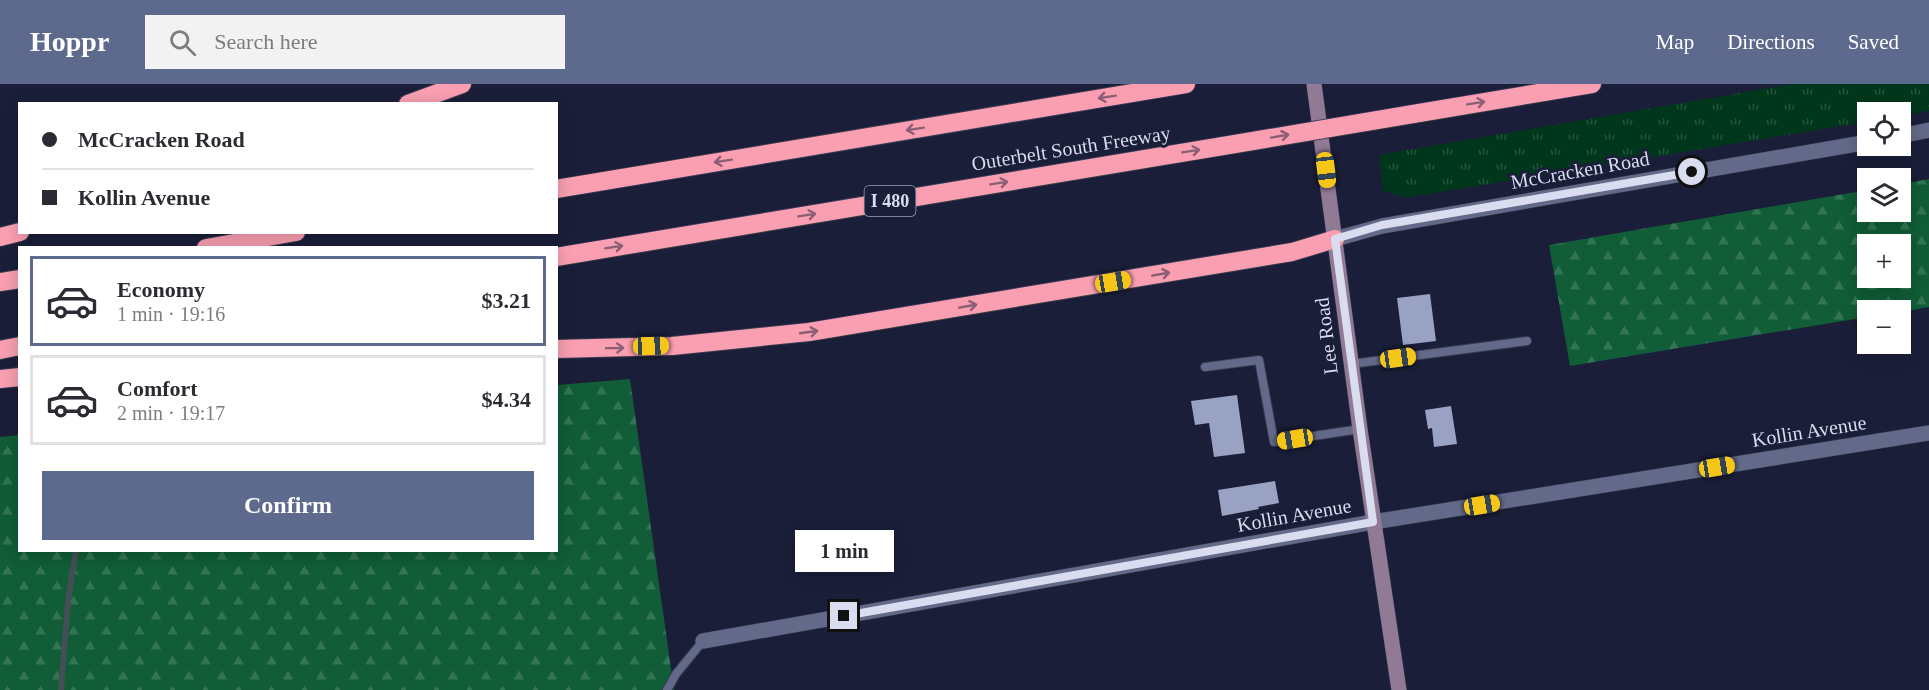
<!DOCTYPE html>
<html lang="en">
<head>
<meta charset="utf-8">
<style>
	body { margin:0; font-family:Georgia,serif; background:#f2f2f3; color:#2b2b33; height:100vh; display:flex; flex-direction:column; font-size:22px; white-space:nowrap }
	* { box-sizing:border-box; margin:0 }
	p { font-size:20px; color:#7c7c81 }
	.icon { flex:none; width:33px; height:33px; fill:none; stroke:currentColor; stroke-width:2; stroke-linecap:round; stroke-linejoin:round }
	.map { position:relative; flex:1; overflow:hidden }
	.drawer { position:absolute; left:18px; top:162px; width:540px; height:306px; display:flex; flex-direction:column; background:#fff; border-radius:0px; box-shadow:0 3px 15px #0003 }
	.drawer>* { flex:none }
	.banner { position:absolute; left:18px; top:18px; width:540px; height:132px; border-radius:0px; box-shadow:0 3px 15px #0003; display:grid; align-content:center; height:132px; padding:0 24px; background:#fff }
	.buttons { position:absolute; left:1857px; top:18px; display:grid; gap:12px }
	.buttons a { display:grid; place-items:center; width:54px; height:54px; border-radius:0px; background:#fff; box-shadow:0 3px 15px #0003; font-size:30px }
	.end { position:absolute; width:27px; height:27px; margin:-14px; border:8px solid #d9ddef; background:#111; box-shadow:0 0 0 3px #111 }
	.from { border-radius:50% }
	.bubble { position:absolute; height:42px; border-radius:0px; background:#fff; box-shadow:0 3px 15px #0003; font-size:20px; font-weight:700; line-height:42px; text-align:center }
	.car { position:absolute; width:18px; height:36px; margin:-18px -9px; border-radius:8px; box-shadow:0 0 4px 2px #0007; background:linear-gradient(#f5c518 24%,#345 0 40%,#f5c518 0 76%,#345 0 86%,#f5c518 0) }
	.banner b { display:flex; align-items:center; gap:21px; height:57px; font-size:22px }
	.banner b+b { border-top:2px solid #e1e1e2 }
	.banner i { width:15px; height:15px; background:#2b2b33 }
	ul { padding:10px 0 0; list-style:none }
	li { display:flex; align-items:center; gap:18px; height:90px; margin:0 12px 9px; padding:0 12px; border:3px solid #e1e1e2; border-radius:0px }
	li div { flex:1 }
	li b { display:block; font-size:22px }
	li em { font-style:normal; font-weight:700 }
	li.active { border-color:#5e698e }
	li>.icon { width:54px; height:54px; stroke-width:1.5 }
	.cta { display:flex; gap:12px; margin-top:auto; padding:12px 24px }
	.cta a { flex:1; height:69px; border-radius:0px; background:#5e698e; color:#fff; font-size:24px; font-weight:700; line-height:69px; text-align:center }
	header { display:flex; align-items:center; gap:36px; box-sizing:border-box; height:84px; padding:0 30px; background:#5e698e; color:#fff }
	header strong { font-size:28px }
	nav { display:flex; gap:33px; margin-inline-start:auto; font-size:21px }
	.search { width:420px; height:54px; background:#f2f2f3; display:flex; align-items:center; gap:15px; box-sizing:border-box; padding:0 21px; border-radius:0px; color:#7c7c81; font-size:22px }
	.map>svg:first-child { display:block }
</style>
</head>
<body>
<header>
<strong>Hoppr</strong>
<div class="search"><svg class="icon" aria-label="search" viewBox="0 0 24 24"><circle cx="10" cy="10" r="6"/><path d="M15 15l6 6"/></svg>Search here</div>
<nav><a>Map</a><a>Directions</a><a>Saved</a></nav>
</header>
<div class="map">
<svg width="1929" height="606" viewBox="0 0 1929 606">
	<defs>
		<pattern id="grass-tufts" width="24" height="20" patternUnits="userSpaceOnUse" patternTransform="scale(1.5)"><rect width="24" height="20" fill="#00371c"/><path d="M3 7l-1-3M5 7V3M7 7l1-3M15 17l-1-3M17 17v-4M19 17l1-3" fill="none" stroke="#25543d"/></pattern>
		<pattern id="forest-firs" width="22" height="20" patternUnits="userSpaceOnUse" patternTransform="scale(1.5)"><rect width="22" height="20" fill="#105d37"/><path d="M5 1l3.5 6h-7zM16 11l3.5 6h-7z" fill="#327454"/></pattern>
	</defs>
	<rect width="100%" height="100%" fill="#1a1e38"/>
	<!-- grass -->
	<path fill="url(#grass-tufts)" d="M 1792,0 L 1929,0 L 1929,27 L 1901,32 L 1900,28 L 1868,28 L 1867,38 L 1416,112 L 1405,113 L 1383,107 L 1379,71 Z"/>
	<!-- forest -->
	<path fill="url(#forest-firs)" fill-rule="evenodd" d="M 1929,95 L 1929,223 L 1901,228 L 1868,226 L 1867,233 L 1570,282 L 1549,161 L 1867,106 L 1868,128 L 1900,128 L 1901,100 ZM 1868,160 L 1900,160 L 1900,194 L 1868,194 Z
		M 630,295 L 674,606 L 0,606 L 0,353 L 19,351 L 20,466 L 556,466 L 557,301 Z"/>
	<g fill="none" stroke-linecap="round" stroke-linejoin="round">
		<!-- stream -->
		<path stroke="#444e55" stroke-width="6" d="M 61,606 L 68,517 L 76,466"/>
	</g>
	<!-- building -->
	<path fill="#9aa2c4" d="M 1430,210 L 1436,257 L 1403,261 L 1397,214 Z
		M 1237,311 L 1245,369 L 1214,373 L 1209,339 L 1195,341 L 1191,317 Z
		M 1451,322 L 1457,360 L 1434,363 L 1432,344 L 1428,345 L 1425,326 Z
		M 1275,397 L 1279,419 L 1258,423 L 1259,425 L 1222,432 L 1218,406 Z"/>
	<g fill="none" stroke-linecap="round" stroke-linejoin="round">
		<defs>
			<path id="service" d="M 1351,280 L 1527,257
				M 1205,283 L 1259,276 L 1274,358 L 1360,345
				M 667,606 L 676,590 L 703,557"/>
			<path id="minor" d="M 703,557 L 1373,438 L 1929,349"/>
			<path id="tertiary" d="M 1900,52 L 1929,46
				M 1335,155 L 1382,142 L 1868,58"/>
			<path id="secondary" d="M 1314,0 L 1360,345 L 1399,606"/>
			<path id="motorway" d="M 408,20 L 462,0
				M 1419,29 L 1592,0
				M 556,105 L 1186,0
				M 0,153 L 20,148
				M 206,164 L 296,148
				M 556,173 L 1223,62
				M 0,198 L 20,195
				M 556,265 L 672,262 L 809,248 L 1292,168 L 1335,155
				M 0,266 L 20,262
				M 0,295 L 20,293"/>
		</defs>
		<!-- service casing -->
		<use href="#service" stroke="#393a50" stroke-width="10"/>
		<!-- minor casing -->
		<use href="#minor" stroke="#393a50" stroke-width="16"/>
		<!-- tertiary casing -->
		<use href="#tertiary" stroke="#393a50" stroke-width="16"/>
		<!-- secondary casing -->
		<use href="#secondary" stroke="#393a50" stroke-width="16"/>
		<!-- motorway casing -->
		<use href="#motorway" stroke="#393a50" stroke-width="20"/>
		<!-- service -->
		<use href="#service" stroke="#636a89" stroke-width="8"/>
		<!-- minor -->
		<use href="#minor" stroke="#636a89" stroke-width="15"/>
		<!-- tertiary -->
		<use href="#tertiary" stroke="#636a89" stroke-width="15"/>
		<!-- secondary -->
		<use href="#secondary" stroke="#907a95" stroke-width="15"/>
		<!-- motorway -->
		<use href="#motorway" stroke="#f99fb1" stroke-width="18"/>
		<defs>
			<path id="motorway-bridge" d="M 1223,62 L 1419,29"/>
		</defs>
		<!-- motorway-bridge casing -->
		<use href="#motorway-bridge" stroke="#393a50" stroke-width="20" stroke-linecap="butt"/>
		<!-- motorway-bridge -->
		<use href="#motorway-bridge" stroke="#f99fb1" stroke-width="18"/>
	</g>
	<!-- one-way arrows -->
	<defs><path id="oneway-shaft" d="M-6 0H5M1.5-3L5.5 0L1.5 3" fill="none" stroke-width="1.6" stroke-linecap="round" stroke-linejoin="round" transform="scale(1.5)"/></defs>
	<g stroke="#8a5e74">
		<use href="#oneway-shaft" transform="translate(1107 13) rotate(171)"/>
		<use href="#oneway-shaft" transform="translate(1476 19) rotate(-9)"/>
		<use href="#oneway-shaft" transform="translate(915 45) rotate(171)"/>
		<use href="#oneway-shaft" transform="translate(1280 52) rotate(-10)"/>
		<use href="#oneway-shaft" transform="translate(1191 67) rotate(-9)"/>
		<use href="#oneway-shaft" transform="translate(723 77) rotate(171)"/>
		<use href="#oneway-shaft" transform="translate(999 99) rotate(-9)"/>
		<use href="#oneway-shaft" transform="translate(807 131) rotate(-9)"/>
		<use href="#oneway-shaft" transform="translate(614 163) rotate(-9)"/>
		<use href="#oneway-shaft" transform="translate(1161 190) rotate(-10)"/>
		<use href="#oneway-shaft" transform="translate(968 222) rotate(-10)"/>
		<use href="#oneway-shaft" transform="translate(809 248) rotate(-8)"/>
		<use href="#oneway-shaft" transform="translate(615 264) rotate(-1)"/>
	</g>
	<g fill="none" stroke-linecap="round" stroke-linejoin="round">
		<!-- route -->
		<path stroke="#d9ddef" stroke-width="8" d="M 844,532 L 1373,438 L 1335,155 L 1382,141 L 1692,88"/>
	</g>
	<g text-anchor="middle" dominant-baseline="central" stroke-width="6" stroke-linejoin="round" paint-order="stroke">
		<!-- shield labels -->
		<rect fill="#1a1e38" stroke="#a0a4b8" stroke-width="1.5" x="864.5" y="102" width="51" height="30" rx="4.5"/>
		<g font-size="18" font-weight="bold" fill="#d9ddef">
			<text x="890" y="117">I 480</text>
		</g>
		<!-- street labels -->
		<g font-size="20" fill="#d9ddef" stroke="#1a1e38">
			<text transform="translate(1071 64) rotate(-9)">Outerbelt South Freeway</text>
			<text transform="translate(1580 86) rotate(-10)">McCracken Road</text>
			<text transform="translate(1326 252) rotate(-97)">Lee Road</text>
			<text transform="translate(1809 347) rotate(-9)">Kollin Avenue</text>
			<text transform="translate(1294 431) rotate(-10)">Kollin Avenue</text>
		</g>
	</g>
</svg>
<div class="buttons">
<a><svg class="icon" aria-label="locate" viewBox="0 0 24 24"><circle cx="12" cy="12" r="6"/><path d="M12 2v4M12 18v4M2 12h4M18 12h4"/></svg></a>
<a><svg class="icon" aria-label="layers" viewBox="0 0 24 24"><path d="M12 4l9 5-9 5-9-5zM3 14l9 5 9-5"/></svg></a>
<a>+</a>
<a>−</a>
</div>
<i class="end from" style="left:1692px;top:88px"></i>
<i class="end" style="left:844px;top:532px"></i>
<div class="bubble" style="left:795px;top:446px;width:99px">1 min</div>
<i class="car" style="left:1326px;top:86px;rotate:173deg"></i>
<i class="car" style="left:1113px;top:198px;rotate:80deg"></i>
<i class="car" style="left:651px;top:262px;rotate:88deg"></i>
<i class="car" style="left:1398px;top:274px;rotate:82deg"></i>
<i class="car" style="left:1295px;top:355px;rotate:261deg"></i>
<i class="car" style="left:1717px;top:383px;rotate:81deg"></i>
<i class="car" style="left:1482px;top:421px;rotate:81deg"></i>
<div class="banner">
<b><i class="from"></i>McCracken Road</b>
<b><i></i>Kollin Avenue</b>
</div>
<section class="drawer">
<ul>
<li class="active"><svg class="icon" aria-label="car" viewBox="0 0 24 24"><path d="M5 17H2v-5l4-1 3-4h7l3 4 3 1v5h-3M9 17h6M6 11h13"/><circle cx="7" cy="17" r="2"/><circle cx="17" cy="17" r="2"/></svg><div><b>Economy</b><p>1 min · 19:16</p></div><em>$3.21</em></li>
<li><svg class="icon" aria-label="car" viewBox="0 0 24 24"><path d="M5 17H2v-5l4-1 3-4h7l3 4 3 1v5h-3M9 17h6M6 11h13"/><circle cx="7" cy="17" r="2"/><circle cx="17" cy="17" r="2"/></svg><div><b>Comfort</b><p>2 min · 19:17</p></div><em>$4.34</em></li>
</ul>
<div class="cta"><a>Confirm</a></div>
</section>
</div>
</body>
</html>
